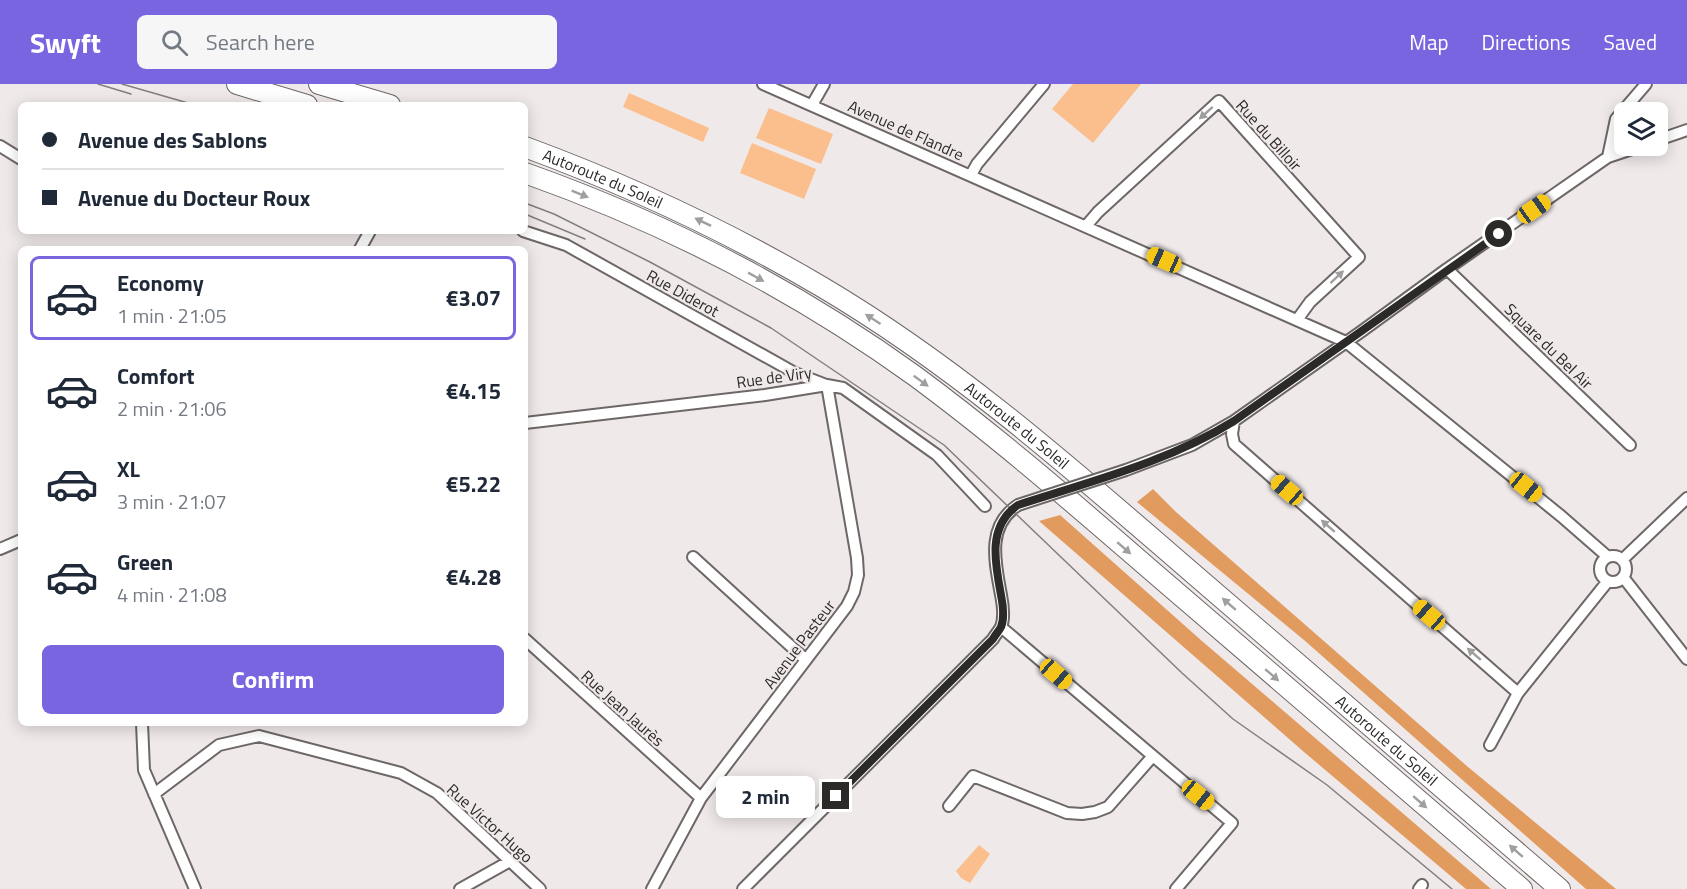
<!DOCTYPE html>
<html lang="en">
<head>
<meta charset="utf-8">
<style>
	body { margin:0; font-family:"Titillium Web",sans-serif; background:#f6f6f7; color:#1f2937; height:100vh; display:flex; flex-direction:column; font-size:22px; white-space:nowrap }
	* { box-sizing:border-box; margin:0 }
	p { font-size:20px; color:#747a83 }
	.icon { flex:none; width:33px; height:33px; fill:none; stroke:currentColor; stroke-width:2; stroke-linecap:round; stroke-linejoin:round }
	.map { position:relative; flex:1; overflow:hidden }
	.sheet { position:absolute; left:18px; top:162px; width:510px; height:480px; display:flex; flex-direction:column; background:#fff; border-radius:9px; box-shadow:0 3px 15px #0003 }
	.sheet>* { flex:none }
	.banner { position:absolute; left:18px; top:18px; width:510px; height:132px; border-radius:9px; box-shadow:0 3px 15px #0003; display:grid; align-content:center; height:132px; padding:0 24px; background:#fff }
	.tools { position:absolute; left:1614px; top:18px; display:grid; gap:12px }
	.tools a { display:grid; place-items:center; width:54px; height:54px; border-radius:9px; background:#fff; box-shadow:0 3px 15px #0003; font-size:30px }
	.end { position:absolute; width:27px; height:27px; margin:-14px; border:8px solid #2c2a29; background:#fff; box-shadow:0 0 0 3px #fff }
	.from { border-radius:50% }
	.bubble { position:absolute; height:42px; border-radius:9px; background:#fff; box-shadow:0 3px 15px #0003; font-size:20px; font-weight:700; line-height:42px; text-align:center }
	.car { position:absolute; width:18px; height:36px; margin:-18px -9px; border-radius:8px; box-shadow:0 0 4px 2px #0007; background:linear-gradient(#f5c518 24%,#345 0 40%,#f5c518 0 76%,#345 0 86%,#f5c518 0) }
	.banner b { display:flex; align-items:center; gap:21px; height:57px; font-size:22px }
	.banner b+b { border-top:2px solid #e0e1e3 }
	.banner i { width:15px; height:15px; background:#1f2937 }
	ul { padding:10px 0 0; list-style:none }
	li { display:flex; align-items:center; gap:18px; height:84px; margin:0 12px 9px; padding:0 12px; border:3px solid transparent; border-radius:9px }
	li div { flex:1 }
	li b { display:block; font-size:22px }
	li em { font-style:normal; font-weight:700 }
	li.active { border-color:#7965e0 }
	li>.icon { width:54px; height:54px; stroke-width:1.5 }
	.primary-button { display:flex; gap:12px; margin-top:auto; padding:12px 24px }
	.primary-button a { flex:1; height:69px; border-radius:9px; background:#7965e0; color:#fff; font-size:24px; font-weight:700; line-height:69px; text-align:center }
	header { display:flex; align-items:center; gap:36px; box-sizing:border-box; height:84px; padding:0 30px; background:#7965e0; color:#fff }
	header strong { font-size:28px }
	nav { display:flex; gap:33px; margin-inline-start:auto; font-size:21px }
	.search { width:420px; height:54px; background:#f6f6f7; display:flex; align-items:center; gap:15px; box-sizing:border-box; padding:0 21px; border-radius:9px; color:#747a83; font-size:22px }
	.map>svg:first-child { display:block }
</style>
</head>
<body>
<header>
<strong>Swyft</strong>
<div class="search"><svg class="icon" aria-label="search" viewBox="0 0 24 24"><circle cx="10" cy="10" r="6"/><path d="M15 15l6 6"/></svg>Search here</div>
<nav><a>Map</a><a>Directions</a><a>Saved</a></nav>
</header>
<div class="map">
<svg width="1687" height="805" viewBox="0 0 1687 805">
	<rect width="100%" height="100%" fill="#f0e9e9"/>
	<!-- green -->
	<path fill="#fbbe8d" d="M 1073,0 L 1141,0 L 1093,59 L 1052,25 Z
		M 629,9 L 709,44 L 703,58 L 623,23 Z
		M 769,24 L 833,50 L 821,80 L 756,54 Z
		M 752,59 L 816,85 L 804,115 L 740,89 Z
		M 979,761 L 990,770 L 970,799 L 961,794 L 956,787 Z"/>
	<!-- forest -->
	<path fill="#e19b5f" d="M 1153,405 L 1176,428 L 1468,683 L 1616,805 L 1586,805 L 1304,556 L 1137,418 Z
		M 1060,431 L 1202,557 L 1491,805 L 1466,805 L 1304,668 L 1039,437 Z"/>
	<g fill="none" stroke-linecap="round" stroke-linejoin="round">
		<defs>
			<path id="street" d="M 763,0 L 1346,258 L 1561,432 L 1608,473
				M 812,21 L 824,0
				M 1658,56 L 1687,46
				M 0,62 L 21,75
				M 1608,73 L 1616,35 L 1646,0
				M 971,91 L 977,80 L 1044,0
				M 1086,142 L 1098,128 L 1219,17 L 1359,173 L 1310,218 L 1297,236
				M 523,147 L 566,161 L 795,289 L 826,301
				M 360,165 L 370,147
				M 1447,185 L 1630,361
				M 1234,337 L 1232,350 L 1234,360 L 1518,609
				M 525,339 L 765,311 L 827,301 L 843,304 L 937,371 L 985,422
				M 1126,386 L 1192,361 L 1234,337 L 1362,247 L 1447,185 L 1608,73 L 1641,62
				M 0,465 L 21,456
				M1600 485a13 13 0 1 1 26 0a13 13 0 1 1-26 0Z
				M 693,473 L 806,576
				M 1622,476 L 1687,414
				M 1623,493 L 1687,575
				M 1001,543 L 1232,739 L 1176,805
				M 525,555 L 701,714
				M 142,639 L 144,686 L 195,805
				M 1490,661 L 1518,609 L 1608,497
				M 154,710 L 219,661 L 259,652 L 401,689 L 437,709 L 540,805
				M 949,722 L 973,692 L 1067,729 L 1082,730 L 1095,728 L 1108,723 L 1152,673
				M 460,805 L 510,777
				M 652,805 L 701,714 L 847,522 L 854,508 L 858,491 L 857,474 L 827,301
				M 743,805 L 993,555 C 995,551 999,547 1001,543 C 1005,533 1003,521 1001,511 C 995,478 986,442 1018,421
				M 1419,805 L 1422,801"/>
			<g id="highway">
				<path d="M 237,0 L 307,21"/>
				<path d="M 319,0 L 390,21"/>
				<path id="s1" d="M 525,63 C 628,101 727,147 822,203 C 956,282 1072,385 1189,486 C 1312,592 1436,699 1560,805"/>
				<path d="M 525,89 C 663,138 796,206 915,292 C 1010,362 1098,441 1188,518 C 1299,614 1411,709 1522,805"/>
			</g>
		</defs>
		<!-- street casing -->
		<use href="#street" stroke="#6d6766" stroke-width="14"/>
		<!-- highway casing -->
		<use href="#highway" stroke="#6d6766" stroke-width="22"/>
		<!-- street -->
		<use href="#street" stroke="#fff" stroke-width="10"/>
		<!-- highway -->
		<use href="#highway" stroke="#fff" stroke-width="20"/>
		<!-- tram -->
		<path stroke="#837f7e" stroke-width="1.5" d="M 98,0 L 131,10
			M 122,0 L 195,21
			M 525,119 L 554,130 L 650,178 L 771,244 L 944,361 L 1182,589 L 1233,635 L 1327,701 L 1452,805
			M 525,130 L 585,155"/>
		<defs>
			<path id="street-bridge" d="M 1018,421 L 1126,386"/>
		</defs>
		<!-- street-bridge casing -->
		<use href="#street-bridge" stroke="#6d6766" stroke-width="14" stroke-linecap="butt"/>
		<!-- street-bridge -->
		<use href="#street-bridge" stroke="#fff" stroke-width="10"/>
	</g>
	<!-- one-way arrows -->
	<defs><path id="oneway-solid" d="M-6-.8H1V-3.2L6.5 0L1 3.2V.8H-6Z" transform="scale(1.5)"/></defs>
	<g fill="#a09f9f">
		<use href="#oneway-solid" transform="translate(1206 29) rotate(138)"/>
		<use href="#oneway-solid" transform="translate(580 110) rotate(22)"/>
		<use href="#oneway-solid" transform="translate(703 138) rotate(-154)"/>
		<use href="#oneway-solid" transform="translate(756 193) rotate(29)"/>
		<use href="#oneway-solid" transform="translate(1337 193) rotate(-43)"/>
		<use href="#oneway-solid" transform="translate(873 235) rotate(-147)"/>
		<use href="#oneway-solid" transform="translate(921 297) rotate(36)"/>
		<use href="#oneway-solid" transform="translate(1328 442) rotate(-139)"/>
		<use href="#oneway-solid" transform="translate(1124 464) rotate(41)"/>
		<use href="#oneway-solid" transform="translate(1229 520) rotate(-139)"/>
		<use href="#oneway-solid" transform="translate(1474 570) rotate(-139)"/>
		<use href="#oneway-solid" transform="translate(1272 591) rotate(41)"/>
		<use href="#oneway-solid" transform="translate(1420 718) rotate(41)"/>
		<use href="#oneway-solid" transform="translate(1516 767) rotate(-139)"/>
	</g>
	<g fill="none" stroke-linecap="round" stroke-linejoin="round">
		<!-- route -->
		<path stroke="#2c2a29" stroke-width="8" d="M 836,712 L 993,555 C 995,551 999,547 1001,543 C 1005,533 1003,521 1001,511 C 995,479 987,442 1018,421 C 1092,397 1168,378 1234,337 L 1499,150"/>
	</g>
	<g text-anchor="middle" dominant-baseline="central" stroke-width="4.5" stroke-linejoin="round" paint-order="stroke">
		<!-- street labels -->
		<g font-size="16" fill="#2c2a29" stroke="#f0e9e9">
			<text transform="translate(906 46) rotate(24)">Avenue de Flandre</text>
			<text transform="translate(1269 51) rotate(48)">Rue du Billoir</text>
			<text stroke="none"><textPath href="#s1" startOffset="84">Autoroute du Soleil</textPath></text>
			<text transform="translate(683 209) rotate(29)">Rue Diderot</text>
			<text transform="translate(1549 262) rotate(44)">Square du Bel Air</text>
			<text transform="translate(774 293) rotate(-8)">Rue de Viry</text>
			<text stroke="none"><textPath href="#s1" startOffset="568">Autoroute du Soleil</textPath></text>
			<text transform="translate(799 560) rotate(-53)">Avenue Pasteur</text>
			<text transform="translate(623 624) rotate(42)">Rue Jean Jaurès</text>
			<text stroke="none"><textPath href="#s1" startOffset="1054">Autoroute du Soleil</textPath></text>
			<text transform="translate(490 739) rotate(42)">Rue Victor Hugo</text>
		</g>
	</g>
</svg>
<div class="tools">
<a><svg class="icon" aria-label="layers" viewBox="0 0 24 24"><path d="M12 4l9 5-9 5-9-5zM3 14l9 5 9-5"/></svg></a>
</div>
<i class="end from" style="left:1499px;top:150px"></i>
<i class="end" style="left:836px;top:712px"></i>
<div class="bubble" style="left:716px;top:692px;width:99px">2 min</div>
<i class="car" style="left:1534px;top:125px;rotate:55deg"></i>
<i class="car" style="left:1164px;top:176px;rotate:294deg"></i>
<i class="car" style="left:1526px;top:403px;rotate:129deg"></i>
<i class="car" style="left:1287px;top:406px;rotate:311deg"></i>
<i class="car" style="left:1429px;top:531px;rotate:311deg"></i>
<i class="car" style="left:1056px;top:590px;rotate:131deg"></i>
<i class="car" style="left:1198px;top:711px;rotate:129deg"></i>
<div class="banner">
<b><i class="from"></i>Avenue des Sablons</b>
<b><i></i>Avenue du Docteur Roux</b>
</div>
<section class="sheet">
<ul>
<li class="active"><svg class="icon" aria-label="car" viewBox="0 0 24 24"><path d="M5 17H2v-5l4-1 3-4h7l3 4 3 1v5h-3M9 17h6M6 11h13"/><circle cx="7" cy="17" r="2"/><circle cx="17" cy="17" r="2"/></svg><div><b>Economy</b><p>1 min · 21:05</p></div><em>€3.07</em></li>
<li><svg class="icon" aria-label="car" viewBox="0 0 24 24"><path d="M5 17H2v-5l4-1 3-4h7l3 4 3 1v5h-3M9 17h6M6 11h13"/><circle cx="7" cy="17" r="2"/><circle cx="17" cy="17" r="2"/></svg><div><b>Comfort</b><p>2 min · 21:06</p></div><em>€4.15</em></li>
<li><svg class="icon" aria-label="car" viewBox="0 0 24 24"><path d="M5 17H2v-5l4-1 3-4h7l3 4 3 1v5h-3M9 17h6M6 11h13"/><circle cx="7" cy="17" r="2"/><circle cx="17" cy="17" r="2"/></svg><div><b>XL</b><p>3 min · 21:07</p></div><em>€5.22</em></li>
<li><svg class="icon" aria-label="car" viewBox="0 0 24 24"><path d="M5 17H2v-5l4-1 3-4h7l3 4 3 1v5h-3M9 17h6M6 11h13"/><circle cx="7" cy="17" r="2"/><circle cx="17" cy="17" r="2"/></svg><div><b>Green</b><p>4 min · 21:08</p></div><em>€4.28</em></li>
</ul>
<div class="primary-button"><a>Confirm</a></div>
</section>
</div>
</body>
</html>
